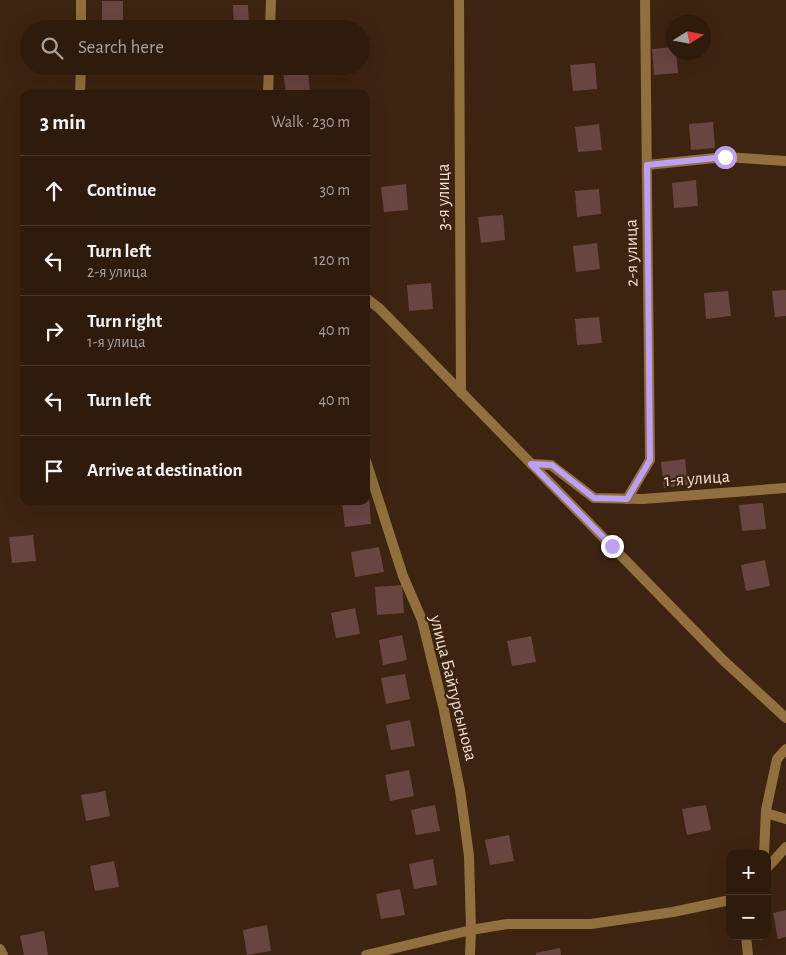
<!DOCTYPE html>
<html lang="en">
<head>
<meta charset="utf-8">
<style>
	:root { --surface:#2e1b0c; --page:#3a281a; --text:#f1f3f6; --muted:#a7a19d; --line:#49392d }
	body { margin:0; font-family:"Alegreya Sans",sans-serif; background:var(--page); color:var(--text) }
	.controls { position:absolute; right:15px; bottom:15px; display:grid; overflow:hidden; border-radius:10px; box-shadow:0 5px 20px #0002 }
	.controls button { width:45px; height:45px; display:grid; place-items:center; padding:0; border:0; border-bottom:1px solid var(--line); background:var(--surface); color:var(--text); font:25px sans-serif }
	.compass { position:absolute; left:666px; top:15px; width:45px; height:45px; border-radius:50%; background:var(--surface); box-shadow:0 5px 20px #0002; rotate:79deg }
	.stop { position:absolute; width:15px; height:15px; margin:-11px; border:4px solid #bca0f2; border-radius:50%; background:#fff }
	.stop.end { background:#bca0f2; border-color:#fff; box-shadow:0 1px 5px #0008 }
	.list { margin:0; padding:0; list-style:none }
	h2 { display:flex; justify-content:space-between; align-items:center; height:65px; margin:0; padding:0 20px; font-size:21px }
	h2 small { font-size:16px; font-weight:400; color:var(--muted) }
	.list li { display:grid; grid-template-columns:32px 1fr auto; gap:15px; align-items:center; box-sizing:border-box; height:70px; padding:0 20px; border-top:1px solid var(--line) }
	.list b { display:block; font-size:19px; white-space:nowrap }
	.list p { margin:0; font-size:16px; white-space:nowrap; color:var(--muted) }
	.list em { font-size:16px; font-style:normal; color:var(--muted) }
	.icon { flex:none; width:28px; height:28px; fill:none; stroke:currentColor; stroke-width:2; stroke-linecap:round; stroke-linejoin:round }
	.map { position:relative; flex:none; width:786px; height:955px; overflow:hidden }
	.search { position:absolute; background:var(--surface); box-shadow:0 5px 20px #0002; left:20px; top:20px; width:350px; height:55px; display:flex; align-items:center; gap:12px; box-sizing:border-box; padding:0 18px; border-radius:28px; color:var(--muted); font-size:19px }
	.panel { position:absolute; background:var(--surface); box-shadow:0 5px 20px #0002; left:20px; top:90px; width:350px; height:415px; border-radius:10px }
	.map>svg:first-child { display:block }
</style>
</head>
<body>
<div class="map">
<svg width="786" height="955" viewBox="0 0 786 955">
	<rect width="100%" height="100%" fill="#3d2410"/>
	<g fill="#694542">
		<polygon points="102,1 123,1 123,21 102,20"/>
		<polygon points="233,5 248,5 249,26 234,26"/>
		<polygon points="674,47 674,52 676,52 678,73 654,75 652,49"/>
		<polygon points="595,63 597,89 573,91 570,65"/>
		<polygon points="308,69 310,94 286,94 283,71"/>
		<polygon points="713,122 715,148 691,150 689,124"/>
		<polygon points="599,124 602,150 578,152 575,127"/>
		<polygon points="696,180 698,206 674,208 672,183"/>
		<polygon points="406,184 408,210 384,212 381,187"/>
		<polygon points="599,189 601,214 577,217 575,191"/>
		<polygon points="503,215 505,240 481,243 478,217"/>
		<polygon points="597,243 600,269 576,272 573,246"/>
		<polygon points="431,283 433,309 409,311 407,285"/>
		<polygon points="786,290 786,316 775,317 772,291"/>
		<polygon points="728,291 731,316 706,319 704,293"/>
		<polygon points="599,317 602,343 577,345 575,319"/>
		<polygon points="685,459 688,485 664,488 661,462"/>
		<polygon points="369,496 371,524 345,527 342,501 366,501 366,497"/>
		<polygon points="763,503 766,529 742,531 739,505"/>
		<polygon points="33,535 36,561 12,563 9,537"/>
		<polygon points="379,547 384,572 355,577 351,552"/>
		<polygon points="765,560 770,586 746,591 741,565"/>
		<polygon points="402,585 404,613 377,615 375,587"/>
		<polygon points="355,608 360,634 336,638 331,613"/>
		<polygon points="402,635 407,660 383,665 379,640"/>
		<polygon points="531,636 536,662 512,666 507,641"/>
		<polygon points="405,674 410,699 386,704 381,678"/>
		<polygon points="410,720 415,746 391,750 386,725"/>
		<polygon points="409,770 414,796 390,801 385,775"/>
		<polygon points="105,791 110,816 86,821 81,795"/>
		<polygon points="435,805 440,831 416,835 411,810"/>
		<polygon points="706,805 711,830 687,835 682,809"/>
		<polygon points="509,835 514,861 490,865 485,840"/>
		<polygon points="433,859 437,885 414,889 409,864"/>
		<polygon points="114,861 119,887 95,891 90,866"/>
		<polygon points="400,889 405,915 381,919 376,894"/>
		<polygon points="786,910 786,937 778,939 773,913"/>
		<polygon points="267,925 271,951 247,955 243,930"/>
		<polygon points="44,931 48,955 24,955 20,936"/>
		<polygon points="560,948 561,955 536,955 536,953"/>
	</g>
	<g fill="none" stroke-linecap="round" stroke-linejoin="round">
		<g stroke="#916f3e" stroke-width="10">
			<polyline points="81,0 81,29"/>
			<polyline points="459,0 461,393"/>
			<polyline points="270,29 271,0"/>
			<polyline points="80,94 81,66"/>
			<polyline points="268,94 269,66"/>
			<polyline points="647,165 725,157 786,161"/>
			<polyline points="366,298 380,309 723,660 786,718"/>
			<polyline points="531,464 551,465 594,498 643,499 786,488"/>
			<polyline points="627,499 650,460 645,0"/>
			<polyline points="766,813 786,819"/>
			<polyline points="764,854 766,810 777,759 786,749"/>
			<polyline points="767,868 786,847"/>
			<polyline points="746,936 748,955"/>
			<polyline points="0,949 3,955"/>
			<polyline points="366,955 471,930 469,856 460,790 443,706 422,620 403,576 366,461"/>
			<polyline points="470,955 471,930 507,924 591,924 673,912 730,900"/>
		</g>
	</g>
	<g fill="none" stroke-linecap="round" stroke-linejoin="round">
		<polyline stroke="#bca0f2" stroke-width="6" points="612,546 531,464 552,465 594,498 627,499 650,460 647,165 725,157"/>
	</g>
	<g text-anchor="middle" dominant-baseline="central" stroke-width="4.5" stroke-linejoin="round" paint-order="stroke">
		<g font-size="18" fill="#efded2" stroke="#3d2410">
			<text transform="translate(444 197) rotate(-90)">3-я улица</text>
			<text transform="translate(632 253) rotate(-91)">2-я улица</text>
			<text transform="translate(697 479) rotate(-4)">1-я улица</text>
			<text transform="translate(453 688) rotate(76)">улица Байтурсынова</text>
		</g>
	</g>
</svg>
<div class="controls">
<button>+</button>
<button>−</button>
</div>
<svg class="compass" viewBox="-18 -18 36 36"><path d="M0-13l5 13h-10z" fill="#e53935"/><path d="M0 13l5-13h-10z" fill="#a7a19d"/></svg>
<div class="stop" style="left:725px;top:157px"></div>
<div class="stop end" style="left:612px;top:546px"></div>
<div class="search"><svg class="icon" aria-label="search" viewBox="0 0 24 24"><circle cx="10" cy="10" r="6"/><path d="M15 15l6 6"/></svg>Search here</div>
<section class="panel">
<h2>3 min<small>Walk · 230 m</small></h2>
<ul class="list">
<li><svg class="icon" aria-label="ahead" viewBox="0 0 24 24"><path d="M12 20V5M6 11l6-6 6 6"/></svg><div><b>Continue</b></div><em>30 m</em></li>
<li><svg class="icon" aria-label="left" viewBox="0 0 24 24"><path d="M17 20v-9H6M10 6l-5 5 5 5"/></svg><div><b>Turn left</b><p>2-я улица</p></div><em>120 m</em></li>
<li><svg class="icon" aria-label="right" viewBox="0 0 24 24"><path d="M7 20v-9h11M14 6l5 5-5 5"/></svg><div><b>Turn right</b><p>1-я улица</p></div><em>40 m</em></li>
<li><svg class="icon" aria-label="left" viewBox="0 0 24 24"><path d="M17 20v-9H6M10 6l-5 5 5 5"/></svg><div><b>Turn left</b></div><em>40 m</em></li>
<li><svg class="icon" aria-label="arrive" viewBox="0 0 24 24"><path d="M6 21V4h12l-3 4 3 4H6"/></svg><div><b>Arrive at destination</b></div></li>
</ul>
</section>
</div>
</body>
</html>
